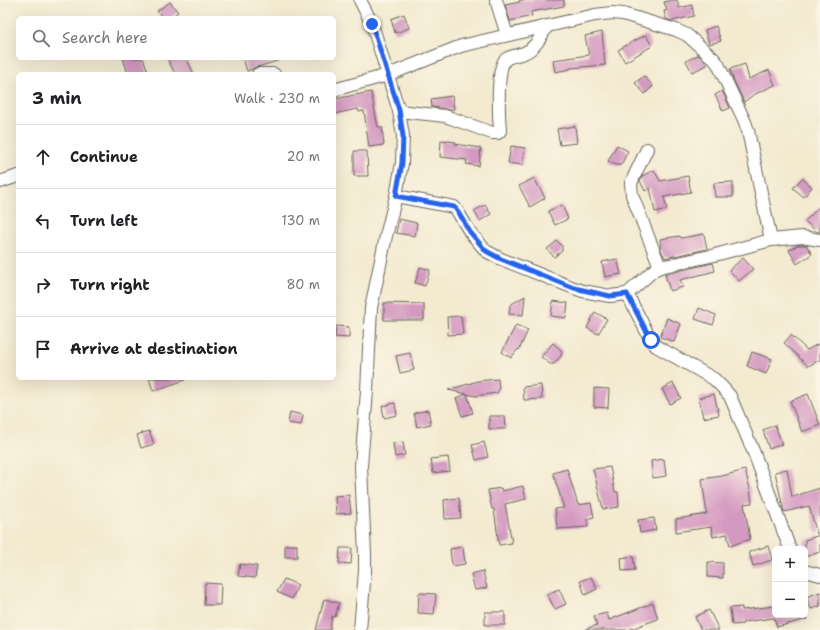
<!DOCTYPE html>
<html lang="en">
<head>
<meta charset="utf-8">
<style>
	:root { --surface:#fff; --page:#f2f2f2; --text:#202124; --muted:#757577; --line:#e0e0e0 }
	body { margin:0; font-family:"Shantell Sans",sans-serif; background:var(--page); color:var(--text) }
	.controls { position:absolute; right:12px; bottom:12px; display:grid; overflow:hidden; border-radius:6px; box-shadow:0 4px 16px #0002 }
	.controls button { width:36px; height:36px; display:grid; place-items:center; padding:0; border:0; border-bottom:1px solid var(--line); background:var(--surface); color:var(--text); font:20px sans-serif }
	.stop { position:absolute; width:12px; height:12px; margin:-9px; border:3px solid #2563eb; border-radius:50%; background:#fff }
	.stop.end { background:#2563eb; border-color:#fff; box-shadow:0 1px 4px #0008 }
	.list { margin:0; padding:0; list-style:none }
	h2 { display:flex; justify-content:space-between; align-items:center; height:52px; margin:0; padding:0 16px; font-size:17px }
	h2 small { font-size:13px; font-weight:400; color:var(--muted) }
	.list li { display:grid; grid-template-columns:26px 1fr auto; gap:12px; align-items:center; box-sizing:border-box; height:64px; padding:0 16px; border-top:1px solid var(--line) }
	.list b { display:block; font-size:15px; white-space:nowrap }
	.list em { font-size:13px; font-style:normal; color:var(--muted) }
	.icon { flex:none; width:22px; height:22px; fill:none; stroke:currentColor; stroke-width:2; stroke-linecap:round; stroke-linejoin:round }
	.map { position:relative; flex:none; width:820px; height:630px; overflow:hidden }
	.search { position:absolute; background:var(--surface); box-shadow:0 4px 16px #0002; left:16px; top:16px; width:320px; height:44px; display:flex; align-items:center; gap:10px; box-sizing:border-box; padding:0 14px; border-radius:6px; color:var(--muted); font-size:15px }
	.panel { position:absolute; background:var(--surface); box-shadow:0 4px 16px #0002; left:16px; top:72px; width:320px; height:308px; border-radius:6px }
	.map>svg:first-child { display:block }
</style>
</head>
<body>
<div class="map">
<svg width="820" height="630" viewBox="0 0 820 630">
	<rect width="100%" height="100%" fill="#fcf5e5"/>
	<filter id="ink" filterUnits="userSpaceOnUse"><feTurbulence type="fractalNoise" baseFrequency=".025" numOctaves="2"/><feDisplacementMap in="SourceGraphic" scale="8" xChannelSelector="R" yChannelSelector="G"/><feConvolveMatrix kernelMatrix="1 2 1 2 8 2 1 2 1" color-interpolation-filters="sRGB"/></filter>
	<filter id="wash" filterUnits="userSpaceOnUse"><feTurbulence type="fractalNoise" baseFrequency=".012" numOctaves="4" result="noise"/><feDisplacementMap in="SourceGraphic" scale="16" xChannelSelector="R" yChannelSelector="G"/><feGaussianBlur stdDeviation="0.9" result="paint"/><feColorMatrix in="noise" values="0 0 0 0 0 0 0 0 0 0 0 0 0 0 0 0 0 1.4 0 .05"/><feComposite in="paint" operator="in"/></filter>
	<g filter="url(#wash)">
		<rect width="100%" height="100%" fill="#f3ead0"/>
		<g id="blocks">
			<g fill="#d499c1">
				<polygon points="519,0 564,0 564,6 531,12 532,16 510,21 505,5 520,2"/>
				<polygon points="673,0 677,0 679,8 692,5 694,16 672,21 666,19 664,11 667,10 664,2"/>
				<polygon points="170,2 178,12 170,18 163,18 157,11"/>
				<polygon points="404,14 409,28 395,33 391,19"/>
				<polygon points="716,26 721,41 709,44 705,30"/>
				<polygon points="602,32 605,65 570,68 570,69 555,72 553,60 589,55 585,36"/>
				<polygon points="646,35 652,46 625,62 618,50 632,42"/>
				<polygon points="698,55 706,62 707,65 692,72 686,61"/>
				<polygon points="123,58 143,58 149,74 128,74"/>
				<polygon points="167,58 186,58 194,74 175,74"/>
				<polygon points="243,58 280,58 280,60 261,66 255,67 252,69 247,71"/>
				<polygon points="745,64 749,79 769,70 775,85 753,95 744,102 734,81 730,69"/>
				<polygon points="644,76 653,86 645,94 635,83"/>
				<polygon points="722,91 730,108 723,111 715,95"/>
				<polygon points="371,92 378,127 382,127 384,145 369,147 364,111 359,112 358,109 334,114 334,99"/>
				<polygon points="452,96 454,109 450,110 432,107 431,99"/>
				<polygon points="575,126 577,143 560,145 557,129"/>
				<polygon points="441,140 456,142 455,144 481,148 479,166 466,164 467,160 440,157"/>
				<polygon points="617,145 628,151 621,165 616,165 608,161"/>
				<polygon points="511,146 525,148 522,165 508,163"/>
				<polygon points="354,151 367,151 368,176 354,176"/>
				<polygon points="654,170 660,181 688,176 691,192 664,197 667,209 655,212 650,188 645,191 640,181 642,176"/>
				<polygon points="534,178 545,198 530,207 519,186"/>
				<polygon points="802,178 812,187 804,197 793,188"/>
				<polygon points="733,182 733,197 715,197 714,183"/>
				<polygon points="485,205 491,214 480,221 474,211"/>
				<polygon points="562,205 568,219 555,225 548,211"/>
				<polygon points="820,206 820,232 817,232 805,221"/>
				<polygon points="399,219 417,223 415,236 396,233"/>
				<polygon points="704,234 707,249 665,258 661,250 660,239 680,236 681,238"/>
				<polygon points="557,241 562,246 562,251 554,257 547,249"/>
				<polygon points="798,245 806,245 812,254 797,264 789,250"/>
				<polygon points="743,258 753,269 739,281 729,270"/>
				<polygon points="617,259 621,274 605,277 602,262"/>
				<polygon points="713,263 715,271 680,280 683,287 670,291 665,274"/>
				<polygon points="420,267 430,270 425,286 415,283"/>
				<polygon points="525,296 523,315 509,314 510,305"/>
				<polygon points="553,301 568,303 566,318 551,316"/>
				<polygon points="384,303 424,304 424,320 384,320"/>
				<polygon points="699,308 716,315 713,325 695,319"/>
				<polygon points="595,312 607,319 598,334 587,328"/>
				<polygon points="461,316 463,334 448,335 447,317"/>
				<polygon points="667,318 681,324 674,342 660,337"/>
				<polygon points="516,325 528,330 519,350 518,349 511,358 502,352"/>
				<polygon points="336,326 349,327 349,338 335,337"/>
				<polygon points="791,335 807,350 820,343 820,360 808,366 784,343"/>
				<polygon points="553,343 562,351 561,356 554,364 550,364 541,357"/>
				<polygon points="752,352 772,359 766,374 747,366"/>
				<polygon points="410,353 414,370 400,373 396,356"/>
				<polygon points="149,378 185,378 185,380 153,391"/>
				<polygon points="498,379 499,389 497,393 475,396 467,394 473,413 462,416 456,398 467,394 448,390 478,381"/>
				<polygon points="673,383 681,398 670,404 662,389"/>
				<polygon points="541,385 542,399 524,400 523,387"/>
				<polygon points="594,388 609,389 608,408 594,407"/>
				<polygon points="714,394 719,415 703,418 699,398"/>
				<polygon points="808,394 820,425 802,432 790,401"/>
				<polygon points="395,403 397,415 384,418 382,406"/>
				<polygon points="428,410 431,424 417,427 414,413"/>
				<polygon points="290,412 303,415 301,425 288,423"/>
				<polygon points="489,416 505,416 506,429 489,429"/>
				<polygon points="775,425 782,444 769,449 763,430"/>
				<polygon points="149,431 154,444 141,448 137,435"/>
				<polygon points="403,442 405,455 395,457 393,443"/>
				<polygon points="484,442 488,457 476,460 472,445"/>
				<polygon points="448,457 450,471 433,473 431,459"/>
				<polygon points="664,459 666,476 653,478 651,461"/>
				<polygon points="610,467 615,492 618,492 619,507 603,509 593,469"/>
				<polygon points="567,469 578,505 591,503 594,517 587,519 588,527 557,529 555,509 564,508 553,473"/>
				<polygon points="787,469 792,497 820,488 820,533 817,534 809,506 784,512 775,472"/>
				<polygon points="745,470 750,489 752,503 744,504 750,539 730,546 727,534 713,537 711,527 676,532 676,519 707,514 702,479 722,476"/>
				<polygon points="523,486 526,499 505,504 512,543 499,545 494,509 492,509 488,490 501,488 502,491"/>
				<polygon points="349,495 351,513 336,514 335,496"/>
				<polygon points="459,498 461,518 445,519 444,500"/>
				<polygon points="654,518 656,530 640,533 638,520"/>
				<polygon points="820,535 820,552 805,557 805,540"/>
				<rect x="285" y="545" width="12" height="12"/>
				<polygon points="768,546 772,560 753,566 749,552"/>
				<polygon points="463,547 465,564 452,566 450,549"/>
				<polygon points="340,548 352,548 351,564 339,563"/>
				<polygon points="633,556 635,570 622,571 621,558"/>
				<polygon points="708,562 723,563 723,578 708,577"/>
				<polygon points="240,564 257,566 255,578 238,576"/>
				<polygon points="483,571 487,588 475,590 471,574"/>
				<polygon points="591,577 597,589 585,595 580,581"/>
				<polygon points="284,579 298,585 292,599 277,592"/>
				<polygon points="205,583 221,584 220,605 204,605"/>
				<polygon points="559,589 566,604 555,609 547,594"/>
				<polygon points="820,592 820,606 811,609 806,597"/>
				<polygon points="419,593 436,594 434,614 418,613"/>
				<polygon points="324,599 339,603 335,617 332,616 330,630 316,630"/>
				<polygon points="653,603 658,619 628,630 586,630 586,629 597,625 594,616 607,613 609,620"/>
				<polygon points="775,606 775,615 806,615 807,619 777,627 774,618 743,622 743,624 732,625 730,608 742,607 742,610"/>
				<polygon points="709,610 719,630 701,630 695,617"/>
				<rect x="485" y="612" width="20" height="13"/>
			</g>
		</g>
	</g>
	<g filter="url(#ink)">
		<use href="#blocks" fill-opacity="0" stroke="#67645b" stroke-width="1"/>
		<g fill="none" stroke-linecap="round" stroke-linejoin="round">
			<defs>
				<g id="street">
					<polyline points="496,0 507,35"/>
					<polyline points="258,74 274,74"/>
					<polyline points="334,89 337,89 388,75 461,46 595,15 612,13 623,14 676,30 687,35 714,59 718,64 745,122 748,131 771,240"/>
					<path d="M399,111L445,116L451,118L492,133H498L500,131C499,119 496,65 506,59C511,56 518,55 524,53C536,48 541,36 547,26"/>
					<polyline points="647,149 631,183 632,195 660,267"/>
					<polyline points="0,182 18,176"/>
					<polyline points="396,196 454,207 456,209 470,232 486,251 501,259 574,288 583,291 610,296 627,294 654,270 660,267 715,255 771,240 802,237 820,240"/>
					<polyline points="627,294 651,340 656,346 714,379 722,387 730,396 754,453 790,549"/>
					<polyline points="805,571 820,575"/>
					<polyline points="360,630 365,571 365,554 361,466 367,391 371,308 386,236 396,196 402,163 403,136 399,111 372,24 360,0"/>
				</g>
			</defs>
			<use href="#street" stroke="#67645b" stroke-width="14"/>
			<use href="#street" stroke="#fff" stroke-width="12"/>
		</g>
	</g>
	<g fill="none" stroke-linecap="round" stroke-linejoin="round" filter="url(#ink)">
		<polyline stroke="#2563eb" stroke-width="5" points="372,24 399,110 403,136 402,163 396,196 454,207 456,209 470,232 486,251 501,259 574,288 610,296 627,294 651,340"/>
	</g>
</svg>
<div class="controls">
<button>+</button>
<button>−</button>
</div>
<div class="stop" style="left:651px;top:340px"></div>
<div class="stop end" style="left:372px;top:24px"></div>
<div class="search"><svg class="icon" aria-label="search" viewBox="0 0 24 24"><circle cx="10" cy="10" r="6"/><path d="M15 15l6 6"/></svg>Search here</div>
<section class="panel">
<h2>3 min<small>Walk · 230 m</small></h2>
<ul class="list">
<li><svg class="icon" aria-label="ahead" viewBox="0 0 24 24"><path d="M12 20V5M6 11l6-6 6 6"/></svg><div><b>Continue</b></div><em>20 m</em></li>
<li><svg class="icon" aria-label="left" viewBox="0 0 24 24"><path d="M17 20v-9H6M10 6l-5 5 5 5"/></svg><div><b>Turn left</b></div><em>130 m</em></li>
<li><svg class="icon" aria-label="right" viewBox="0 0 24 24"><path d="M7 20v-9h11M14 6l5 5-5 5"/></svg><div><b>Turn right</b></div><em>80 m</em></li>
<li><svg class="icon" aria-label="arrive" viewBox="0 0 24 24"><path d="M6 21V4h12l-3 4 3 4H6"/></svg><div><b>Arrive at destination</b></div></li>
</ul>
</section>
</div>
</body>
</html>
